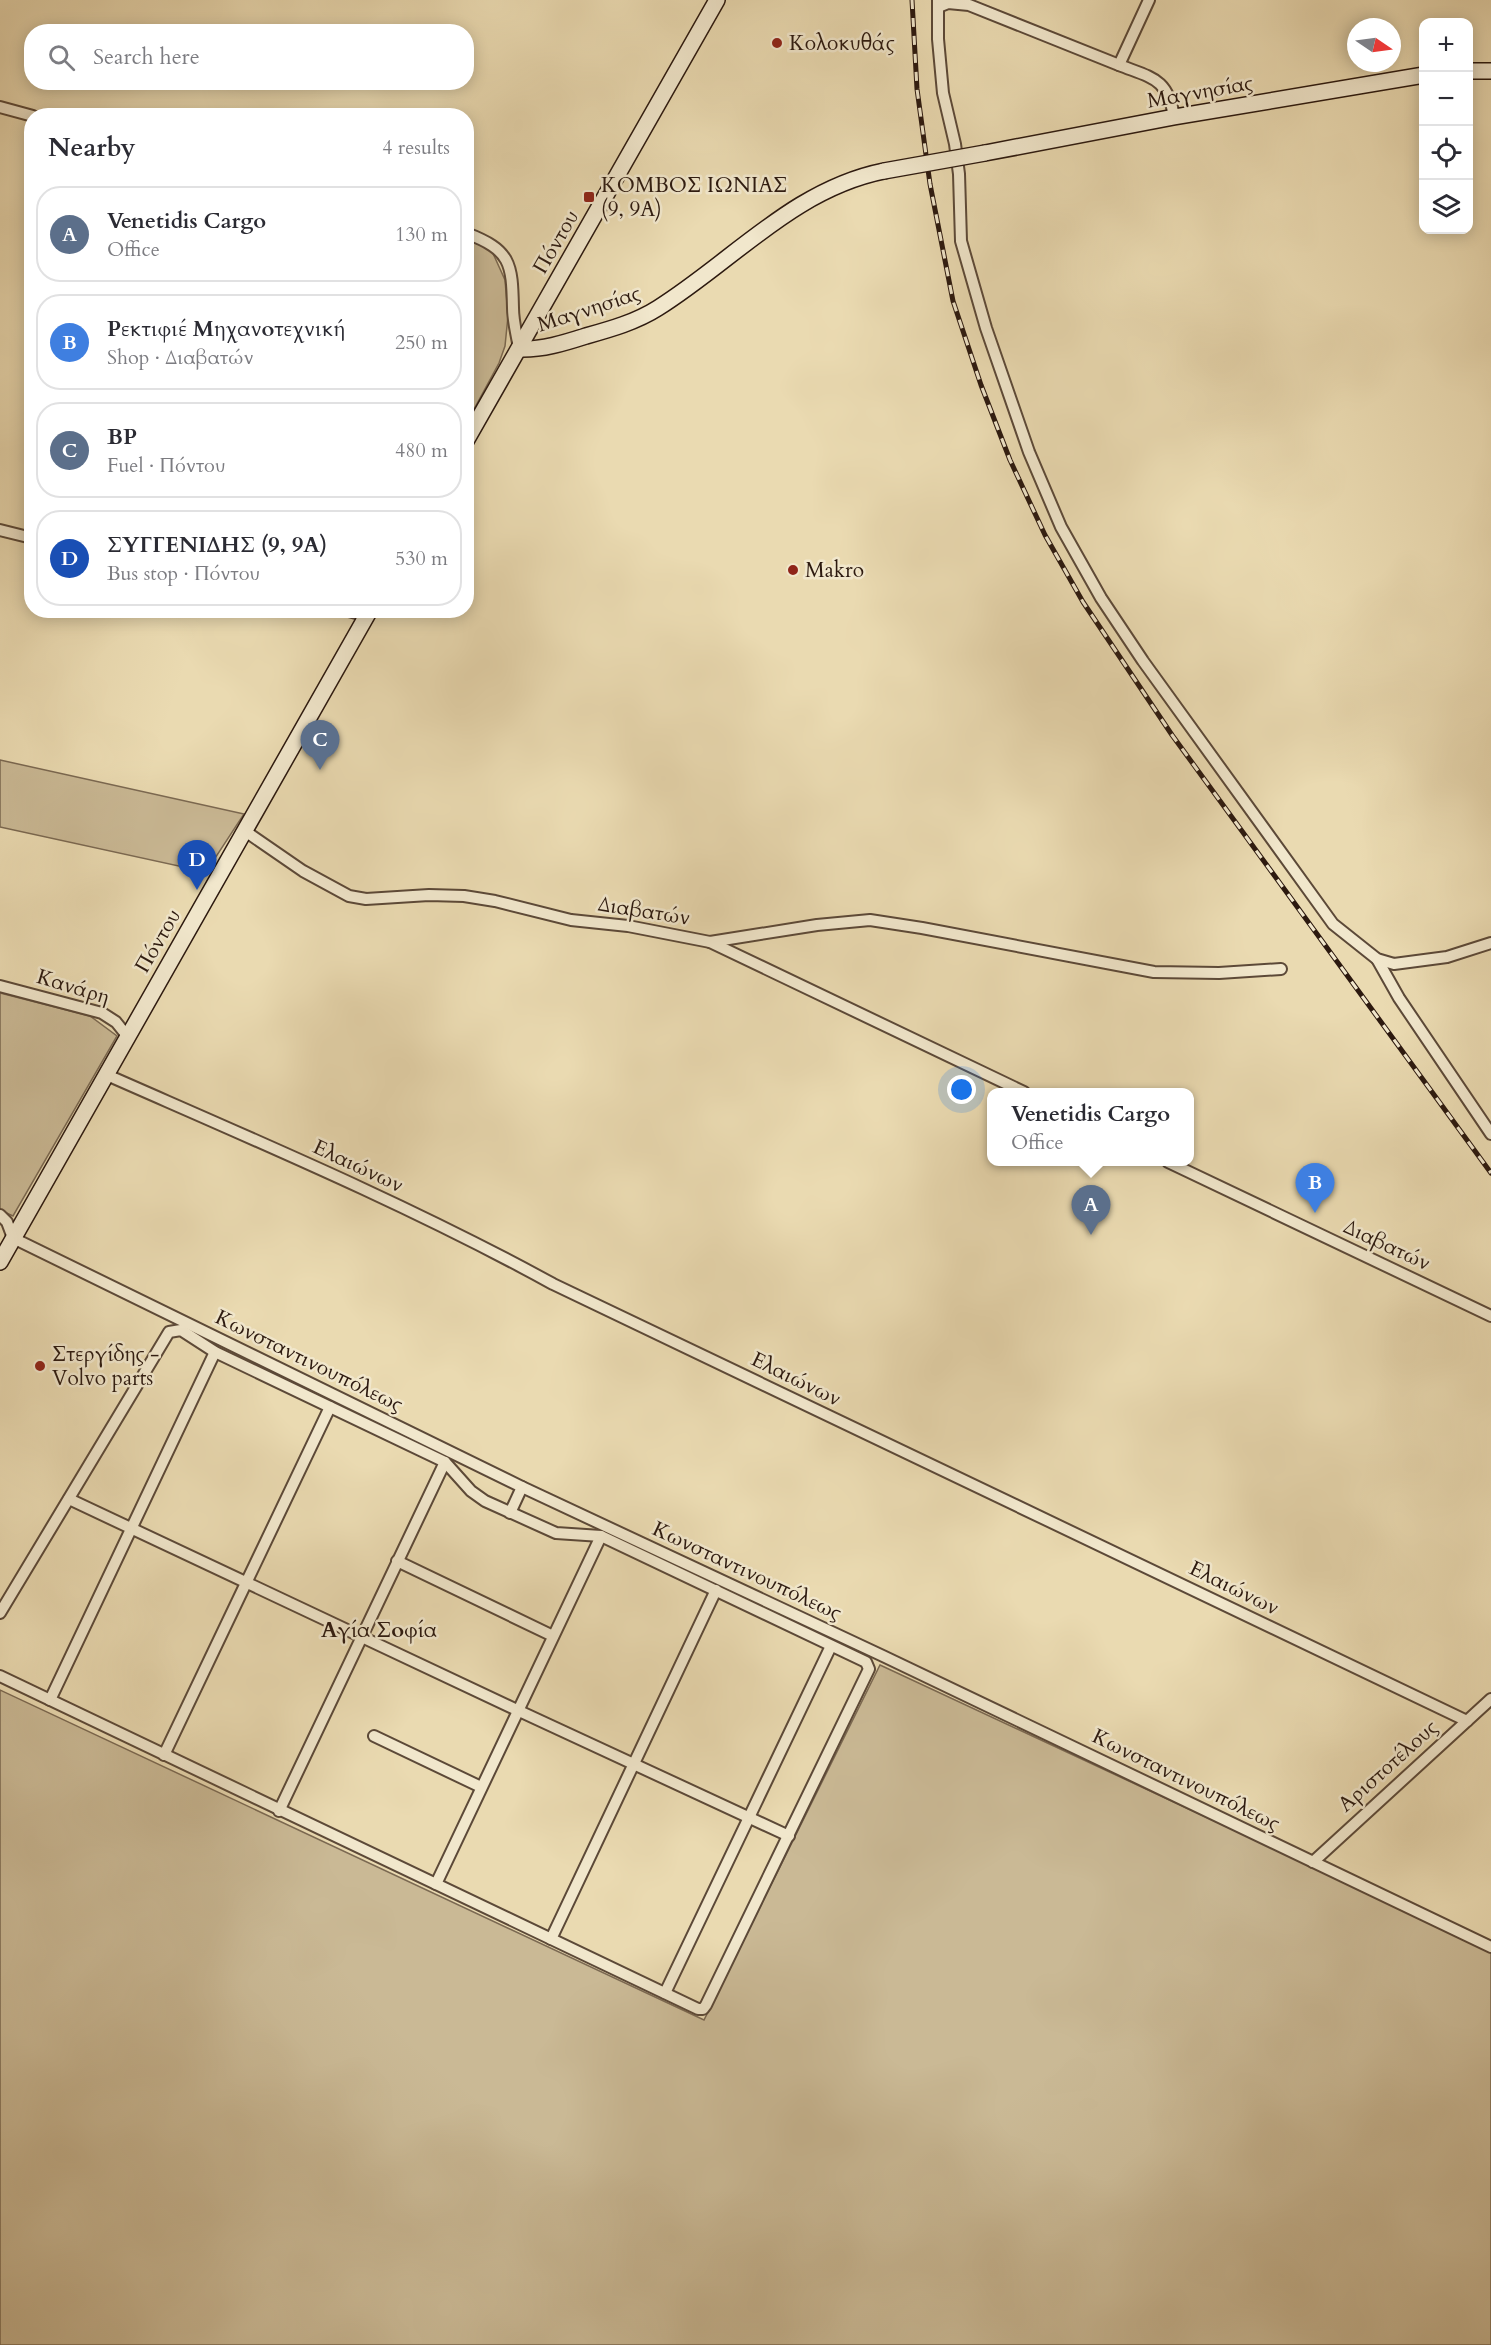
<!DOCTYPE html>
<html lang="en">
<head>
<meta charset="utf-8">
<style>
	:root { --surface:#fff; --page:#f2f2f3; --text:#2b2b33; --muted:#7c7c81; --line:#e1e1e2; --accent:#db2777 }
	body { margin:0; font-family:Cardo,serif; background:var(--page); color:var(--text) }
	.controls { position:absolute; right:18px; top:18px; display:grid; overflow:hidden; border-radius:12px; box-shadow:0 3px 15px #0003 }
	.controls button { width:54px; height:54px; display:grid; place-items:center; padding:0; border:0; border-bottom:2px solid var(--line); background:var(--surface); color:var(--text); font:30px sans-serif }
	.compass { position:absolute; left:1347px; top:18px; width:54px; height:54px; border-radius:50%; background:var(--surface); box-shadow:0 3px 15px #0003; rotate:103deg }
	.you { position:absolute; left:962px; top:1090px; width:21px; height:21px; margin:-15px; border:4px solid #fff; border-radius:50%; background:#1a73e8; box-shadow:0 0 0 9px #1a73e833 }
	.badge { display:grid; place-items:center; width:39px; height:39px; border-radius:50%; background:var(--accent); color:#fff; font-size:20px; font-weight:700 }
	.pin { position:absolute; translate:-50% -50px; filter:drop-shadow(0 2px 3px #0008) }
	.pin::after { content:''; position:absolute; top:32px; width:21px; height:18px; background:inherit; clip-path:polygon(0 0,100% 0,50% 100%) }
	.popup { position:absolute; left:987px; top:1088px; width:207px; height:78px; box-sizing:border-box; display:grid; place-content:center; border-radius:12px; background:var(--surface); filter:drop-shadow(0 2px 4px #0005); font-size:20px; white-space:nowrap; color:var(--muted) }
	.popup b { font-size:22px; color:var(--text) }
	.popup::after { content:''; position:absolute; left:50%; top:100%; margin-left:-12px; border:12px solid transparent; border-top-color:var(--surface) }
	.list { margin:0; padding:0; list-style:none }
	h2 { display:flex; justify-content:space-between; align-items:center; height:78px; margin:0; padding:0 24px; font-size:26px }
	h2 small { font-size:20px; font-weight:400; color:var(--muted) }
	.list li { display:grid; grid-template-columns:39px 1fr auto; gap:18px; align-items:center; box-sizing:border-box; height:96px; margin:0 12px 12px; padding:0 12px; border:2px solid var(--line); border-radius:24px }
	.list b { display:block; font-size:22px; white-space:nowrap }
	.list p { margin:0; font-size:20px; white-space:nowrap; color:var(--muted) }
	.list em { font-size:20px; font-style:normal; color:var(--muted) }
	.icon { flex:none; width:33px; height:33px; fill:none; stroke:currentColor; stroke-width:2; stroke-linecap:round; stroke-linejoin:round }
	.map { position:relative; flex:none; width:1491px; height:2345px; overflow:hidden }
	.search { position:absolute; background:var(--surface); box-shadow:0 3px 15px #0003; left:24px; top:24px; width:450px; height:66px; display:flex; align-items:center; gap:15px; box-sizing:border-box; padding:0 21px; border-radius:24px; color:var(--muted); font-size:22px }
	.panel { position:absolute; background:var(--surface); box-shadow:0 3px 15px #0003; left:24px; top:108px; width:450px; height:510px; border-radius:24px }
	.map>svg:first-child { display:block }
</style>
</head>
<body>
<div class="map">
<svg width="1491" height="2345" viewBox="0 0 1491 2345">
	<rect width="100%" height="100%" fill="#eadab1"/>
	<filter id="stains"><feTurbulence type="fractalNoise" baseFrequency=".00333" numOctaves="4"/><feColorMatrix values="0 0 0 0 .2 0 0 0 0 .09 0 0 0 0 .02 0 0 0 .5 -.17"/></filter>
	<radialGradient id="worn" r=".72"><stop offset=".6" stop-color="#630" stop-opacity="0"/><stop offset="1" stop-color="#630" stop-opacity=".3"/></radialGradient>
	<g fill="#cab995" stroke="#7b6952" stroke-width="1.5">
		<polygon points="467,240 491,249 505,280 508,316 505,346 499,363 467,422"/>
		<polygon points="0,760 244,814 206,872 0,827"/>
		<polygon points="0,993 90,1016 117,1036 13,1216 0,1210"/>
		<polygon points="880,1665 1491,1950 1491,2345 0,2345 0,1690 704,2020"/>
	</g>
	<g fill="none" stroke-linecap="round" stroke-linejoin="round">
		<defs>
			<g id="street">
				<polyline points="938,0 938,39 943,93 955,144 959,174 961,241 986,328 1029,452 1061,527 1101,598 1143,661 1333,924 1377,959 1394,964 1447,957 1491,943"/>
				<path d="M1149,0L1119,65C1152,78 1168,78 1174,117"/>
				<polyline points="938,7 948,3 969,5 1119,65"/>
				<polyline points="0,107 33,116"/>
				<path d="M466,233C511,250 512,263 513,308C513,322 517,335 519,349"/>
				<polyline points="0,530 32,538"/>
				<polyline points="345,610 367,616"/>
				<polyline points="245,831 303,871 349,896 366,899 429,895 464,896 495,901 571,920 628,926 710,942 1024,1092"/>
				<polyline points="710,942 817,925 870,920 922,928 1154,972 1219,973 1281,969"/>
				<polyline points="1377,959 1399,998 1491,1134"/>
				<polyline points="0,986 102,1013 116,1022 128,1037"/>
				<path d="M107,1075C257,1141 409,1205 553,1284L1467,1721"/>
				<polyline points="1168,1162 1491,1316"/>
				<polyline points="0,1215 7,1222 13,1238 522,1487 883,1656 1491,1947"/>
				<polyline points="69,1499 517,1710 789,1836"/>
				<polyline points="510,1513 522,1487"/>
				<polyline points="397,1561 553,1636"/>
				<polyline points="0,1613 169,1332 181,1330 215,1352 445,1462 471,1491 485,1501 556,1533 601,1536 866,1662 869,1669 706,2005 703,2009 698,2009 0,1676"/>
				<polyline points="50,1700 215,1352"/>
				<polyline points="374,1736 481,1787"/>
				<polyline points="164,1755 330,1407"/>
				<polyline points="279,1811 445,1462"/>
				<polyline points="1313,1862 1491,1699"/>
				<polyline points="436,1884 601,1536"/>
				<polyline points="551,1939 716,1590"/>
				<polyline points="665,1993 831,1646"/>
			</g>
			<g id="secondary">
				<polyline points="1468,71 1491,71"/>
				<polyline points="985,153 1174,117 1424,75"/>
				<path d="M519,349C542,350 564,343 586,336C611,329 636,322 658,308C733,261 794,189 884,171"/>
				<polyline points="466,441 717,0"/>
				<polyline points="0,1262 370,610"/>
			</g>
		</defs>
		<use href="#street" stroke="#5c4938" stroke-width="14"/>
		<use href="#secondary" stroke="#2c190f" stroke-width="18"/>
		<use href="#street" stroke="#f1e7cc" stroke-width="10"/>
		<use href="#secondary" stroke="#f1e7cc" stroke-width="15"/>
		<defs>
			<polyline id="rail" points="912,0 917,89 930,184 953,301 981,385 1010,460 1045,535 1083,602 1172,735 1491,1173"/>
		</defs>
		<use href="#rail" stroke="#2c190f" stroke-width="5"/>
		<use href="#rail" stroke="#f1e7cc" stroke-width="3" stroke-dasharray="9" stroke-linecap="butt"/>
		<defs>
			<polyline id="secondary-bridge" points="884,171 985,153"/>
		</defs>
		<use href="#secondary-bridge" stroke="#2c190f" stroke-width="18" stroke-linecap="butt"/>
		<use href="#secondary-bridge" stroke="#f1e7cc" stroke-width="15"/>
	</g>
	<g fill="#8f2418" stroke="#f1e7cc" stroke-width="2">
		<circle cx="777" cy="43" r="6"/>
		<rect x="583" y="191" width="12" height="12" rx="3"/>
		<circle cx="793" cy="570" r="6"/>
		<circle cx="40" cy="1366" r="6"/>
	</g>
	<g text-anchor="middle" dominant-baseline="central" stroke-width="5" stroke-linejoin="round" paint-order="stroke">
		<g font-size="21" fill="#2c190f" stroke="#f1e7cc" text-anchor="start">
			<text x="789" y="43">Κολοκυθάς</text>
			<text x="601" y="185">ΚΟΜΒΟΣ ΙΩΝΙΑΣ<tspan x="601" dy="24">(9, 9Α)</tspan></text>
			<text x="805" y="570">Makro</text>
			<text x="52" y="1354">Στεργίδης -<tspan x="52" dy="24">Volvo parts</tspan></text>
		</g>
		<g font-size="21" fill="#2c190f" stroke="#f1e7cc">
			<text transform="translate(1200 92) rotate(-10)">Μαγνησίας</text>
			<text transform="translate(556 242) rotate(-60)">Πόντου</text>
			<text transform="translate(589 309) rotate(-18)">Μαγνησίας</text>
			<text transform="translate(644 911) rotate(9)">Διαβατών</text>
			<text transform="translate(158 941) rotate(-60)">Πόντου</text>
			<text transform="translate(73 987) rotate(17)">Κανάρη</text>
			<text transform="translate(358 1166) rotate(25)">Ελαιώνων</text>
			<text transform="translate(1387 1245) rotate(25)">Διαβατών</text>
			<text transform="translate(309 1361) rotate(26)">Κωνσταντινουπόλεως</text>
			<text transform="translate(796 1379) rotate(26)">Ελαιώνων</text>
			<text transform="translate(747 1571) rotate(25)">Κωνσταντινουπόλεως</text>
			<text transform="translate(1234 1588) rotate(26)">Ελαιώνων</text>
			<text transform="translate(1388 1766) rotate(-42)">Αριστοτέλους</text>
			<text transform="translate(1186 1780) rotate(26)">Κωνσταντινουπόλεως</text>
		</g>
		<g font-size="22" font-weight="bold" fill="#2c190f" stroke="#f1e7cc">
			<text x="379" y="1630">Αγία Σοφία</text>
		</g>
	</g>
	<rect width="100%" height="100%" filter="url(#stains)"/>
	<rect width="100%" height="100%" fill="url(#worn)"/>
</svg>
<div class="controls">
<button>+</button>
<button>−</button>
<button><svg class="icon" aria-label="locate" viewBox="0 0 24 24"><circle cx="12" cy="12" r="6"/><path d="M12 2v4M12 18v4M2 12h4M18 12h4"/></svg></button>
<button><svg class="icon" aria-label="layers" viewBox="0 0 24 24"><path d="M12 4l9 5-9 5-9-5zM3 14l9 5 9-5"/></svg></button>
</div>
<svg class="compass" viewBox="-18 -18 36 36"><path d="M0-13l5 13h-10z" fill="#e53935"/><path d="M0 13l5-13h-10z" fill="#7c7c81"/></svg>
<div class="you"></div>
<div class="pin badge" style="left:1091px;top:1235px;background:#5c6f8a">A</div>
<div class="popup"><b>Venetidis Cargo</b>Office</div>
<div class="pin badge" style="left:1315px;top:1213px;background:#3f7fe0">B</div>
<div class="pin badge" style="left:320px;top:770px;background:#5c6f8a">C</div>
<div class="pin badge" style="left:197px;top:890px;background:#1a4fb4">D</div>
<div class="search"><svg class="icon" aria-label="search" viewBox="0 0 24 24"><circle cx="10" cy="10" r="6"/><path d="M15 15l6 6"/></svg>Search here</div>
<section class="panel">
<h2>Nearby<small>4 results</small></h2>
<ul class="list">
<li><span class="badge" style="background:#5c6f8a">A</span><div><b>Venetidis Cargo</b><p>Office</p></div><em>130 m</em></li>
<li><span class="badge" style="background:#3f7fe0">B</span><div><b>Ρεκτιφιέ Μηχανοτεχνική</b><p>Shop · Διαβατών</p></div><em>250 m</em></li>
<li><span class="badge" style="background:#5c6f8a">C</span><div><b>BP</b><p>Fuel · Πόντου</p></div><em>480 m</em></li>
<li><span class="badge" style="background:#1a4fb4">D</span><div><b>ΣΥΓΓΕΝΙΔΗΣ (9, 9Α)</b><p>Bus stop · Πόντου</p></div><em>530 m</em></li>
</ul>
</section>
</div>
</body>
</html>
